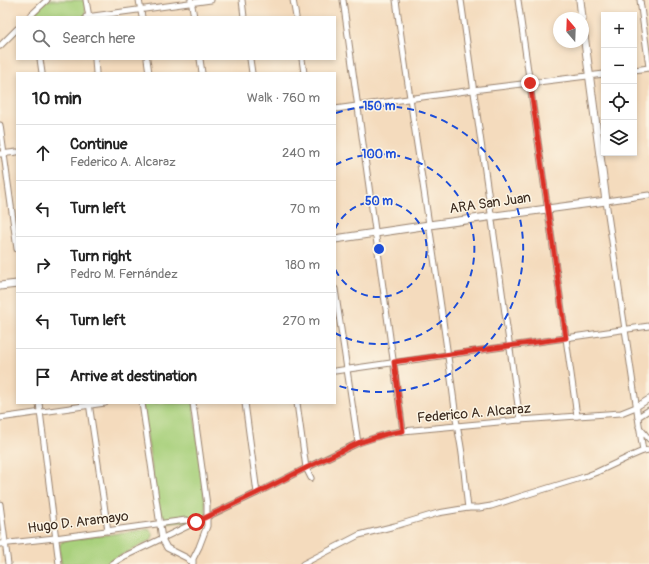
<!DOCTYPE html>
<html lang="en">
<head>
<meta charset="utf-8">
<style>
	:root { --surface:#fff; --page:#f6f6f6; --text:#222; --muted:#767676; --line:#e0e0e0 }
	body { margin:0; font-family:Pangolin,sans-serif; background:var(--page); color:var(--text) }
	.controls { position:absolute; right:12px; top:12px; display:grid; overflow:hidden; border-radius:0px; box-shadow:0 2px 6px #0003 }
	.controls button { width:36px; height:36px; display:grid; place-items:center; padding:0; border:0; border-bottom:1px solid var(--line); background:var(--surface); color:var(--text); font:20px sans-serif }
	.compass { position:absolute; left:553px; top:12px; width:36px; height:36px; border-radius:50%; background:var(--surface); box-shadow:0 2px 6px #0003; rotate:341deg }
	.stop { position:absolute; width:12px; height:12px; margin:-9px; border:3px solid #d93025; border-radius:50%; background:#fff }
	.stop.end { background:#d93025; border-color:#fff; box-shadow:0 1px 4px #0008 }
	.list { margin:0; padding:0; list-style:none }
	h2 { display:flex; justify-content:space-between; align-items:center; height:52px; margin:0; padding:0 16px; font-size:17px }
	h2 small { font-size:13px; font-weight:400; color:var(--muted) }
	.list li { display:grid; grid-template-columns:26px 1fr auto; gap:12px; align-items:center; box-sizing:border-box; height:56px; padding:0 16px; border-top:1px solid var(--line) }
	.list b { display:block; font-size:15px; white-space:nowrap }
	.list p { margin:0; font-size:13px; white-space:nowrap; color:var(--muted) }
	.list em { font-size:13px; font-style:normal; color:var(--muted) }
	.icon { flex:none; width:22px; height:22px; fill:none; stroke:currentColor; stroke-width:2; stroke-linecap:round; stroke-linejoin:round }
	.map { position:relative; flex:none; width:649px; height:564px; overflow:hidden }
	.search { position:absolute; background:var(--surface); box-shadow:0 2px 6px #0003; left:16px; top:16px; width:320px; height:44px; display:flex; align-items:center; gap:10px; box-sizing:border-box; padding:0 14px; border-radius:0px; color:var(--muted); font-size:15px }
	.panel { position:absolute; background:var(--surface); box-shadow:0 2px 6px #0003; left:16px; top:72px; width:320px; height:332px; border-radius:0px }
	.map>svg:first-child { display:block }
</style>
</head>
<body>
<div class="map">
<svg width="649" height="564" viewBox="0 0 649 564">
	<rect width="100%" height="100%" fill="#fcf5e5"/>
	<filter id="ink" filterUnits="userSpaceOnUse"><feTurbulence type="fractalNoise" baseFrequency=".025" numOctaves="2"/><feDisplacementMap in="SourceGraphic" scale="8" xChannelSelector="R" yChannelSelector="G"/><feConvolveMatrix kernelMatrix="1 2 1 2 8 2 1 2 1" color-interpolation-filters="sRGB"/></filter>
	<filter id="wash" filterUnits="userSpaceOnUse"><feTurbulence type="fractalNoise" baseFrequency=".012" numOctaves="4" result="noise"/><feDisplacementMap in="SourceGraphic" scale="16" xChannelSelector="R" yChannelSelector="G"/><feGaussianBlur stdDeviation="0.9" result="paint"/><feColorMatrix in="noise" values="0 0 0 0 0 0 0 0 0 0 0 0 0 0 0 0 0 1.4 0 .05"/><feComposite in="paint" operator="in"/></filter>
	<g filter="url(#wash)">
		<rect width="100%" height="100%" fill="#f4dbbd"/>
		<g fill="#a8d07c" stroke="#727d4d">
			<polygon points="47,0 85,0 86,17 29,17"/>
			<polygon points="142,403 193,403 207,517 196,522 160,523"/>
			<polygon points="149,529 152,533 153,536 151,540 110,561 105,564 61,564 59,547 62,541"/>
		</g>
	</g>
	<g filter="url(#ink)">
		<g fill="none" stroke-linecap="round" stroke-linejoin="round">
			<defs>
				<g id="street">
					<polyline points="86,0 89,17"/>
					<polyline points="139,0 142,17"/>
					<polyline points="191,0 194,17"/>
					<polyline points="242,0 244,17"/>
					<polyline points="293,0 296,17"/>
					<polyline points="343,0 403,431"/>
					<path d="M396,0C415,140 439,279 456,418C458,433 462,448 463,463C465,478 466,493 468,508"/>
					<polyline points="461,0 520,420"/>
					<polyline points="518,0 577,416"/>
					<polyline points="640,0 649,67"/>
					<polyline points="29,17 47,0"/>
					<polyline points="86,17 211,0"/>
					<polyline points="0,46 17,29"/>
					<polyline points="40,59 42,73"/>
					<polyline points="95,59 96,73"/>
					<polyline points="147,59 149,73"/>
					<polyline points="200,59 202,73"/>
					<polyline points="250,59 252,73"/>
					<polyline points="302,59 304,73"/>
					<polyline points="634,70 649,68"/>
					<polyline points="335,109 473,90 604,74"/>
					<polyline points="0,125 17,249"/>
					<polyline points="0,154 17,152"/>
					<polyline points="335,289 358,443"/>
					<polyline points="335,371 649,326"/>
					<polyline points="39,403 59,564"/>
					<polyline points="89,403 108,531"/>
					<polyline points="142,403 162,539 167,548 187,558 192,563"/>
					<polyline points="245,403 257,493"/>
					<polyline points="297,403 306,468 311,478"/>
					<polyline points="638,417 649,410"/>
					<polyline points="0,418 105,403"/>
					<polyline points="639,427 649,439"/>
					<polyline points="643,451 606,201 649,195"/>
					<polyline points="0,504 8,564"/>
					<polyline points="0,544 55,538 186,520 196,522"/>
					<polyline points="112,564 123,557 257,493 306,468 358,443 386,434 403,431 520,420 621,413 636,407 649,399"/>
					<polyline points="193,564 193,559 199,547 207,526 207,505 193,403"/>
					<polyline points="303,564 359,535 395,526 438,513 468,508 479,508 491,506 519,497 584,477 597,472 629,457 643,451 649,450"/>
				</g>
				<g id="secondary">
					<polyline points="580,0 582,18"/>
					<polyline points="335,239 429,225 606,201 583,27"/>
					<polyline points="0,286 17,284"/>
				</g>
			</defs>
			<use href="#street" stroke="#98826e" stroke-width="7"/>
			<use href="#secondary" stroke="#98826e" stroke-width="9"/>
			<use href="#street" stroke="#fff" stroke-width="5"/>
			<use href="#secondary" stroke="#fff" stroke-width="7"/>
		</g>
	</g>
	<g fill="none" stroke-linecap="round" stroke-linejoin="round" filter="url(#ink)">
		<polyline stroke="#d93025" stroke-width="5" points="196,522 257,493 306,468 358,443 386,434 403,431 394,362 566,338 530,83"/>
	</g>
	<g fill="none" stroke="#1d4ed8" stroke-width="2" stroke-dasharray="7 5">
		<path d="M335 229A48 48 0 1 1 335 269"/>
		<path d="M335 165A95 95 0 1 1 335 333"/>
		<path d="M336 113A143 143 0 1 1 336 385"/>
	</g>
	<g text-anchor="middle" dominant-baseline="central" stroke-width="3" stroke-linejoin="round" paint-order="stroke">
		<g font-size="14" fill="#3b2a1e" stroke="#fcf5e5">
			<text transform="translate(490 203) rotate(-8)">ARA San Juan</text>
			<text transform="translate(474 413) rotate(-5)">Federico A. Alcaraz</text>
			<text transform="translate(78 522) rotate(-7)">Hugo D. Aramayo</text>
		</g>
	</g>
	<circle cx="379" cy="249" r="6" fill="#1d4ed8" stroke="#fcf5e5" stroke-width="2"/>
	<g font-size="12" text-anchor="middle" font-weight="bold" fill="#1d4ed8" stroke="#fcf5e5" stroke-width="3" stroke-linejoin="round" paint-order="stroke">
		<text x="379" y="110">150 m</text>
		<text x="379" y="158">100 m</text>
		<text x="379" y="205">50 m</text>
	</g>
</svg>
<div class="controls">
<button>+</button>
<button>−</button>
<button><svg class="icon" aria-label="locate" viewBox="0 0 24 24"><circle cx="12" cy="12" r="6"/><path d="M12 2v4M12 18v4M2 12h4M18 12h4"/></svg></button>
<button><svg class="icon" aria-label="layers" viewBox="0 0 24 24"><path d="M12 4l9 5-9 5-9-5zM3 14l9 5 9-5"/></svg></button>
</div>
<svg class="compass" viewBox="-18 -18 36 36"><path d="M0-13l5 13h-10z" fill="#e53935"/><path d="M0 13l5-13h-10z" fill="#767676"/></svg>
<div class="stop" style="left:196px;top:522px"></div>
<div class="stop end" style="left:530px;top:83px"></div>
<div class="search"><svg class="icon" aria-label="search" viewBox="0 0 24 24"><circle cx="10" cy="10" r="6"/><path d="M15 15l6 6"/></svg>Search here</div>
<section class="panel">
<h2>10 min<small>Walk · 760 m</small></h2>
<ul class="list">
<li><svg class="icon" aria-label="ahead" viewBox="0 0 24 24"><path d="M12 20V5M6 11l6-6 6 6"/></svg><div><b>Continue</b><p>Federico A. Alcaraz</p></div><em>240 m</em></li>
<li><svg class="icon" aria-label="left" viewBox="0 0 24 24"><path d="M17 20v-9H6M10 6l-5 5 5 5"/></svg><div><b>Turn left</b></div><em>70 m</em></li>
<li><svg class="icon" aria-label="right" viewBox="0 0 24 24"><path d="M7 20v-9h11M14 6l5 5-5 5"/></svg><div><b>Turn right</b><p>Pedro M. Fernández</p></div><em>180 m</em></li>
<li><svg class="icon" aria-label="left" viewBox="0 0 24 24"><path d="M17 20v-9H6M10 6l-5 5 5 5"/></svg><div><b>Turn left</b></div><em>270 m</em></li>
<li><svg class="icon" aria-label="arrive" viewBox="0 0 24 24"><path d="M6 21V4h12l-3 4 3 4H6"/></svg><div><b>Arrive at destination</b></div></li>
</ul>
</section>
</div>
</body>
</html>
